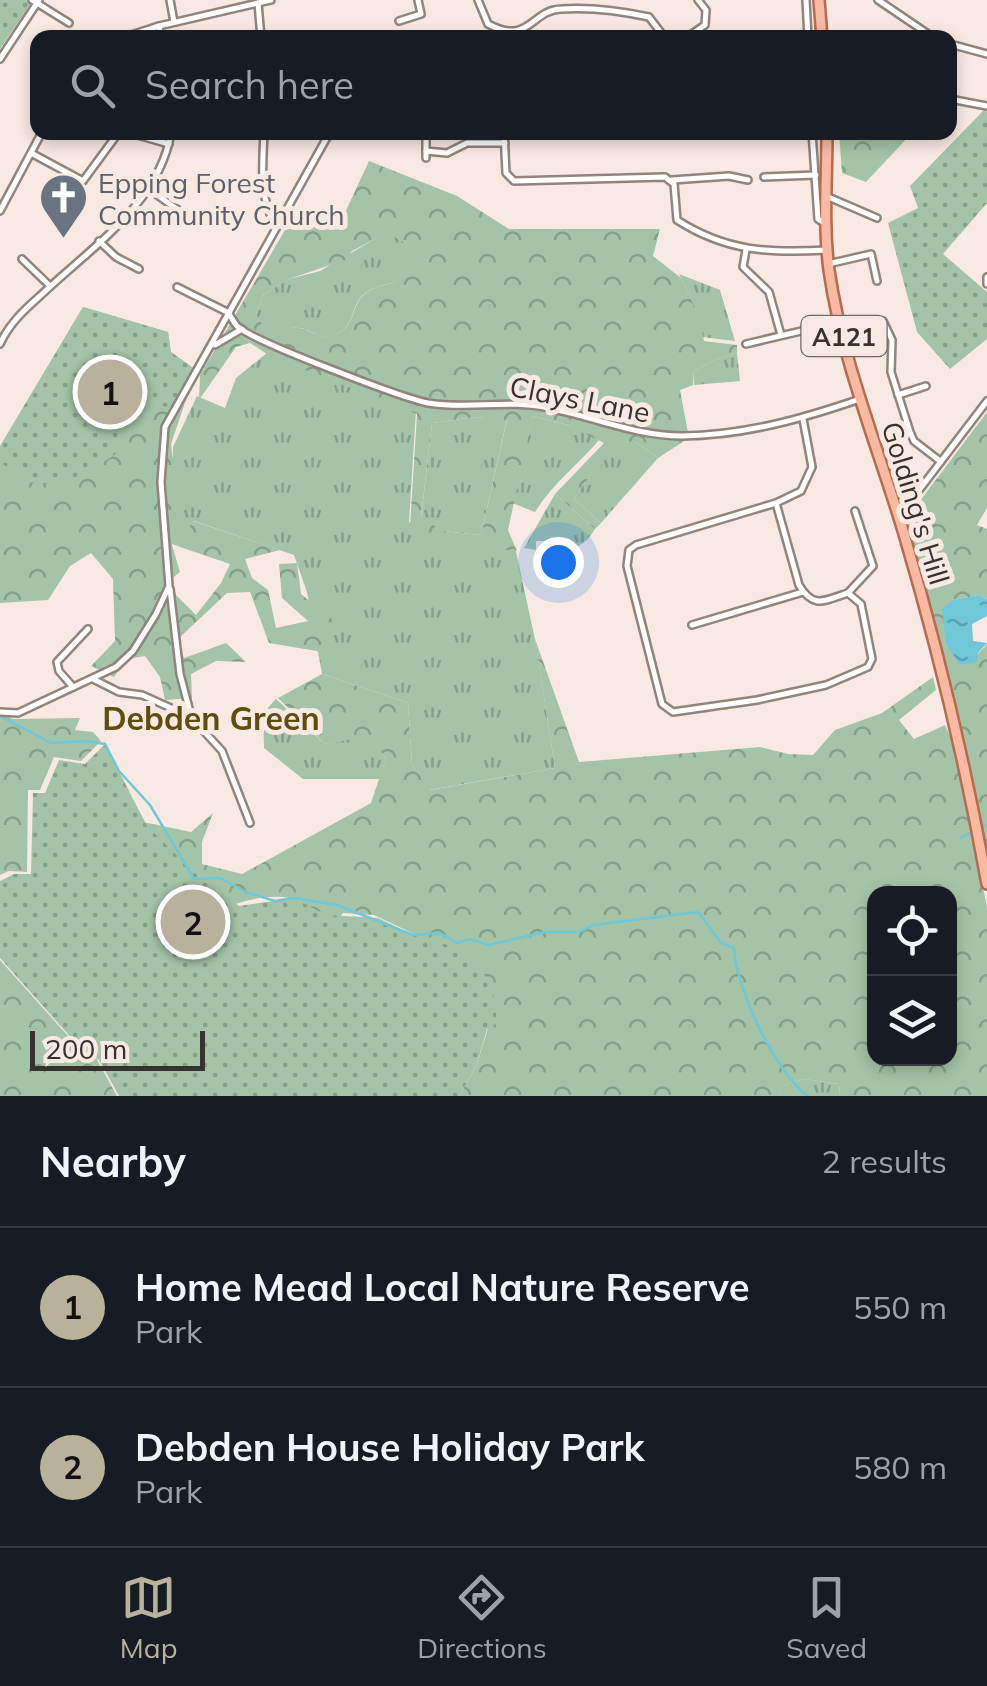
<!DOCTYPE html>
<html lang="en">
<head>
<meta charset="utf-8">
<style>
	:root { --surface:#171b24; --page:#242831; --text:#f1f3f6; --muted:#9ea1a6; --line:#363941; --accent:#b8b19c }
	body { margin:0; font-family:Mulish,sans-serif; background:var(--page); color:var(--text) }
	.controls { position:absolute; right:30px; bottom:30px; display:grid; overflow:hidden; border-radius:20px; box-shadow:0 5px 15px #0003 }
	.controls button { width:90px; height:90px; display:grid; place-items:center; padding:0; border:0; border-bottom:2px solid var(--line); background:var(--surface); color:var(--text); font:50px sans-serif }
	.scale { position:absolute; left:30px; bottom:25px; width:175px; box-sizing:border-box; padding-left:10px; border:5px solid #37322f; border-top:0; font-size:28px; line-height:35px; white-space:nowrap; color:#37322f; -webkit-text-stroke:8px #f8eae2; paint-order:stroke }
	.you { position:absolute; left:558px; top:562px; width:35px; height:35px; margin:-25px; border:8px solid #fff; border-radius:50%; background:#1a73e8; box-shadow:0 0 0 15px #1a73e833 }
	.badge { display:grid; place-items:center; width:65px; height:65px; border-radius:50%; background:var(--accent); color:#111; font-size:32px; font-weight:700 }
	.pin { position:absolute; translate:-50% -50%; border:5px solid #fff; box-shadow:0 2px 10px #0006 }
	.list { margin:0; padding:0; list-style:none }
	h2 { display:flex; justify-content:space-between; align-items:center; height:130px; margin:0; padding:0 40px; font-size:42px }
	h2 small { font-size:32px; font-weight:400; color:var(--muted) }
	.list li { display:grid; grid-template-columns:65px 1fr auto; gap:30px; align-items:center; box-sizing:border-box; height:160px; padding:0 40px; border-top:2px solid var(--line) }
	.list b { display:block; font-size:38px; white-space:nowrap }
	.list p { margin:0; font-size:32px; white-space:nowrap; color:var(--muted) }
	.list em { font-size:32px; font-style:normal; color:var(--muted) }
	.icon { flex:none; width:55px; height:55px; fill:none; stroke:currentColor; stroke-width:2; stroke-linecap:round; stroke-linejoin:round }
	.map { position:relative; flex:none; width:987px; height:1096px; overflow:hidden }
	.search { position:absolute; background:var(--surface); box-shadow:0 5px 15px #0003; left:30px; right:30px; top:30px; height:110px; display:flex; align-items:center; gap:25px; box-sizing:border-box; padding:0 35px; border-radius:20px; color:var(--muted); font-size:38px }
	.sheet { height:450px; background:var(--surface) }
	nav { display:flex; justify-content:space-around; align-items:center; box-sizing:border-box; height:140px; border-top:2px solid var(--line); background:var(--surface); font-size:28px; color:var(--muted) }
	nav a { display:grid; justify-items:center; gap:5px }
	nav .on { color:var(--accent) }
	.map>svg:first-child { display:block }
</style>
</head>
<body>
<div class="map">
<svg width="987" height="1096" viewBox="0 0 987 1096">
	<defs>
		<pattern id="grass-tufts" width="24" height="20" patternUnits="userSpaceOnUse" patternTransform="scale(2.5)"><rect width="24" height="20" fill="#a5c4a7"/><path d="M3 7l-1-3M5 7V3M7 7l1-3M15 17l-1-3M17 17v-4M19 17l1-3" fill="none" stroke="#87a088"/></pattern>
		<pattern id="forest-crowns" width="20" height="18" patternUnits="userSpaceOnUse" patternTransform="scale(2.5)"><rect width="20" height="18" fill="#a5c4a7"/><path d="M2 6a3 3 0 1 1 6 0M12 15a3 3 0 1 1 6 0" fill="none" stroke="#87a088"/></pattern>
		<pattern id="park-dots" width="8" height="8" patternUnits="userSpaceOnUse" patternTransform="scale(2.5)"><rect width="8" height="8" fill="#a5c4a7"/><path d="M2 2h.1M6 6h.1" fill="none" stroke="#87a088" stroke-width="1.8" stroke-linecap="round"/></pattern>
		<pattern id="water-ripples" width="26" height="14" patternUnits="userSpaceOnUse" patternTransform="scale(2.5)"><rect width="26" height="14" fill="#70c7d8"/><path d="M2 4q2-2 4 0t4 0M15 11q2-2 4 0t4 0" fill="none" stroke="#5da2b0"/></pattern>
	</defs>
	<rect width="100%" height="100%" fill="#f8eae2"/>
	<g fill="url(#grass-tufts)">
		<path d="M387,232L406,243L409,264L393,283C340,292 365,319 337,334C322,343 313,329 299,328C289,327 276,330 266,332L256,314L264,294L289,279L320,271Z"/>
		<polygon points="679,274 720,290 735,341 702,337 697,312"/>
		<polygon points="268,352 416,410 409,522 442,540 515,547 536,644 555,768 429,790 412,764 408,703 322,674 307,592 294,555 194,521 181,547 172,544 173,447 197,396 225,408 236,378"/>
		<polygon points="737,353 740,381 694,385 694,371 714,360"/>
		<path d="M533,416L568,425L600,439C579,464 552,484 535,512L512,503Z"/>
		<polygon points="475,417 507,419 481,535 441,531 421,518 432,423"/>
		<polygon points="613,440 635,442 658,458 601,523 574,499"/>
		<path d="M555,494L595,529C584,546 576,550 556,550V545L548,544L547,541H536V550L524,548Z"/>
		<polygon points="276,699 325,744 368,735 386,758 380,779 303,779 264,748 263,713"/>
		<polygon points="804,1079 839,1084 840,1096 782,1096 776,1087"/>
	</g>
	<g fill="url(#forest-crowns)" fill-rule="evenodd">
		<polygon points="839,133 839,132 912,133 866,182 842,173"/>
		<path d="M369,161L457,196L509,229H660L653,256L681,278L699,316L704,341L737,345V353L714,360L694,371L693,385L680,390L689,438L658,458L635,442L613,441L574,499L601,523L595,529L555,494L604,443L568,425L533,416L508,530L517,551L444,544L410,526L417,414L270,356L250,343L236,347L199,400L200,375L295,213L337,230ZM387,233L406,243L408,264L393,283C341,292 365,319 337,334C322,342 313,330 299,328C288,326 277,328 266,331L256,314L264,294L289,279L345,260L352,251ZM475,417L507,420L481,535L442,531L421,517L432,423Z"/>
		<polygon points="83,307 168,332 171,352 196,370 171,444 178,502 172,545 180,572 165,584 196,615 221,583 230,564 180,547 193,521 280,550 245,559 252,578 268,590 276,628 308,621 282,598 279,564 297,563 301,594 333,620 334,654 269,643 250,592 227,593 177,640 184,658 226,643 246,662 216,661 191,674 192,698 165,700 160,677 145,656 127,659 114,677 91,666 115,641 113,579 91,553 70,566 48,600 0,603 0,447"/>
		<polygon points="987,412 987,508 977,525 987,529 987,599 979,595 953,600 978,654 987,644 987,868 948,673 907,518"/>
		<path d="M535,639L579,762L760,747L788,754L813,755L835,730L882,713L933,677L936,690L899,720L914,739L945,725L955,748L987,907V1096H840L839,1084L804,1079L777,1087L782,1096H459L476,1067L488,1028L388,972L414,934L374,915L343,913L311,960L239,951L303,903C268,884 211,913 177,927L143,822L191,832L213,813L202,842V864L242,874L371,803L386,758L368,736L325,744L278,698L322,674L408,703L412,764L430,790L555,768ZM874,894H950V1058H874Z"/>
		<polygon points="0,713 13,719 80,718 75,730 93,732 101,741 81,761 54,757 40,790 28,790 27,872 9,871 0,875"/>
		<polygon points="0,960 77,1046 110,1038 95,1056 117,1096 0,1096"/>
	</g>
	<g fill="url(#park-dots)">
		<polygon points="0,0 26,0 31,3 0,49"/>
		<polygon points="984,110 987,112 987,203 943,254 987,292 987,339 950,369 917,332 888,223 918,208 910,186"/>
		<polygon points="83,307 168,332 171,352 196,370 191,385 174,410 141,398 120,451 90,471 57,485 29,482 0,462 0,446"/>
		<path d="M105,744L147,826L200,878L239,906L294,898L326,915L378,918L419,938L468,950C484,974 501,995 495,1024L487,1029L476,1067L459,1096H119L99,1060L82,1050L0,958V881L14,874H31L33,793H45L59,760L85,764Z"/>
	</g>
	<polygon fill="url(#water-ripples)" points="979,595 987,599 987,616 972,624 973,641 987,643 978,653 978,662 960,665 946,644 942,609 953,600"/>
	<g fill="none" stroke-linecap="round" stroke-linejoin="round">
		<g stroke="#70c7d8" stroke-width="2.5">
			<path d="M0,716L51,743L87,741L105,744L119,771L150,805L194,879L220,878L246,892L275,901L294,898L337,905L413,935L440,933L457,943L469,939L489,945L545,932H580L593,925L698,912L721,943L734,948C736,988 775,1073 808,1096"/>
			<polyline points="979,828 987,825"/>
			<polyline points="960,838 972,832"/>
		</g>
		<defs>
			<g id="street">
				<polyline points="32,0 69,23"/>
				<polyline points="170,0 174,22"/>
				<path d="M478,0L488,24C529,46 531,10 561,9C590,7 621,11 649,17L665,38"/>
				<polyline points="806,0 808,38"/>
				<polyline points="878,0 934,38"/>
				<polyline points="258,3 261,38"/>
				<polyline points="399,21 421,14 418,0"/>
				<polyline points="159,26 161,38"/>
				<polyline points="122,38 159,26 271,0"/>
				<polyline points="686,38 705,25 706,10 698,0"/>
				<polyline points="950,44 987,54"/>
				<polyline points="0,59 39,0"/>
				<polyline points="950,99 987,106"/>
				<polyline points="127,132 169,144"/>
				<path d="M264,132C263,163 258,198 276,225"/>
				<path d="M504,132L506,173L514,181L665,177L674,184L677,220C727,252 769,253 827,250"/>
				<polyline points="812,132 818,219 824,223"/>
				<polyline points="426,151 447,153 467,143 505,143"/>
				<polyline points="31,153 83,181 119,132"/>
				<polyline points="426,158 426,141"/>
				<polyline points="764,177 816,175"/>
				<polyline points="672,180 729,176 748,180"/>
				<polyline points="149,189 185,215"/>
				<polyline points="826,196 877,218"/>
				<polyline points="0,211 42,132"/>
				<polyline points="99,241 116,257 139,269"/>
				<polyline points="746,250 743,267 769,292 781,335"/>
				<polyline points="22,259 50,286"/>
				<polyline points="828,264 871,254 877,281"/>
				<polyline points="987,277 987,284"/>
				<polyline points="177,287 229,313"/>
				<path d="M229,314C232,318 234,323 237,326C252,341 403,398 428,403C468,410 508,399 549,408C594,417 636,436 682,436C745,435 802,419 860,399"/>
				<polyline points="883,321 892,340 891,372 910,432 914,441 940,461"/>
				<path d="M0,344C9,324 24,310 40,296C89,249 160,204 171,132"/>
				<polyline points="746,344 814,328"/>
				<polyline points="215,345 242,329"/>
				<polyline points="898,395 926,386"/>
				<path d="M776,503L799,585C814,610 825,600 848,593L861,604L872,659L868,667L826,685L757,700L673,712L662,704L627,566L629,550L636,545L776,503L801,491L812,467L803,419"/>
				<polyline points="898,510 907,506 987,401"/>
				<polyline points="170,589 180,674 191,716"/>
				<polyline points="848,593 873,566 855,511"/>
				<polyline points="692,625 803,592"/>
				<polyline points="93,679 119,692 142,695 191,717 222,751 250,823"/>
				<polyline points="73,687 59,671 57,662 88,629"/>
				<polyline points="0,712 18,713 116,667 133,651 156,614 169,586 161,482 165,427 330,132"/>
			</g>
			<g id="primary">
				<polyline points="819,0 822,38"/>
				<path d="M827,132C827,178 823,225 829,270C842,361 878,447 904,534C938,649 966,766 987,884"/>
			</g>
		</defs>
		<use href="#street" stroke="#90847c" stroke-width="10"/>
		<use href="#primary" stroke="#b36c51" stroke-width="14"/>
		<use href="#street" stroke="#fff" stroke-width="5"/>
		<use href="#primary" stroke="#fab9a2" stroke-width="9"/>
	</g>
	<defs>
		<symbol id="church-pin" viewBox="-11 -11 22 30"><path d="M0 17L-7.5 6A9.5 9.5 0 1 1 7.5 6Z" fill="#6b7280" stroke="#f8eae2"/><path d="M-1.2-6h2.4v3.5h3.3v2.4h-3.3V6h-2.4V-.1h-3.3v-2.4h3.3Z" fill="#fff"/></symbol>
	</defs>
	<g fill-rule="evenodd">
		<use href="#church-pin" x="36" y="170" width="55" height="75"/>
	</g>
	<g text-anchor="middle" dominant-baseline="central" stroke-width="10" stroke-linejoin="round" paint-order="stroke">
		<rect fill="#f8eae2" stroke="#716965" stroke-width="2.5" x="801.5" y="316" width="85" height="40" rx="8"/>
		<g font-size="25" font-weight="bold" fill="#37322f">
			<text x="844" y="336">A121</text>
		</g>
		<g font-size="28" fill="#5b616d" stroke="#f8eae2" text-anchor="start">
			<text x="98" y="182">Epping Forest<tspan x="98" dy="32">Community Church</tspan></text>
		</g>
		<g font-size="28" fill="#37322f" stroke="#f8eae2">
			<text transform="translate(580 399) rotate(11)">Clays Lane</text>
			<text transform="translate(916 503) rotate(73)">Golding's Hill</text>
		</g>
		<g font-size="32" font-weight="bold" fill="#5f4c0e" stroke="#f8eae2">
			<text x="211" y="718">Debden Green</text>
		</g>
	</g>
</svg>
<div class="controls">
<button><svg class="icon" aria-label="locate" viewBox="0 0 24 24"><circle cx="12" cy="12" r="6"/><path d="M12 2v4M12 18v4M2 12h4M18 12h4"/></svg></button>
<button><svg class="icon" aria-label="layers" viewBox="0 0 24 24"><path d="M12 4l9 5-9 5-9-5zM3 14l9 5 9-5"/></svg></button>
</div>
<div class="scale">200 m</div>
<div class="you"></div>
<div class="pin badge" style="left:110px;top:392px">1</div>
<div class="pin badge" style="left:193px;top:922px">2</div>
<div class="search"><svg class="icon" aria-label="search" viewBox="0 0 24 24"><circle cx="10" cy="10" r="6"/><path d="M15 15l6 6"/></svg>Search here</div>
</div>
<section class="sheet">
<h2>Nearby<small>2 results</small></h2>
<ul class="list">
<li><span class="badge">1</span><div><b>Home Mead Local Nature Reserve</b><p>Park</p></div><em>550 m</em></li>
<li><span class="badge">2</span><div><b>Debden House Holiday Park</b><p>Park</p></div><em>580 m</em></li>
</ul>
</section>
<nav>
<a class="on"><svg class="icon" aria-label="map" viewBox="0 0 24 24"><path d="M3 6l6-2 6 2 6-2v14l-6 2-6-2-6 2zM9 4v14M15 6v14"/></svg>Map</a>
<a><svg class="icon" aria-label="directions" viewBox="0 0 24 24"><path d="M12 3l9 9-9 9-9-9zM9 14v-3h6M13 9l2 2-2 2"/></svg>Directions</a>
<a><svg class="icon" aria-label="saved" viewBox="0 0 24 24"><path d="M7 4h10v16l-5-4-5 4z"/></svg>Saved</a>
</nav>
</body>
</html>
